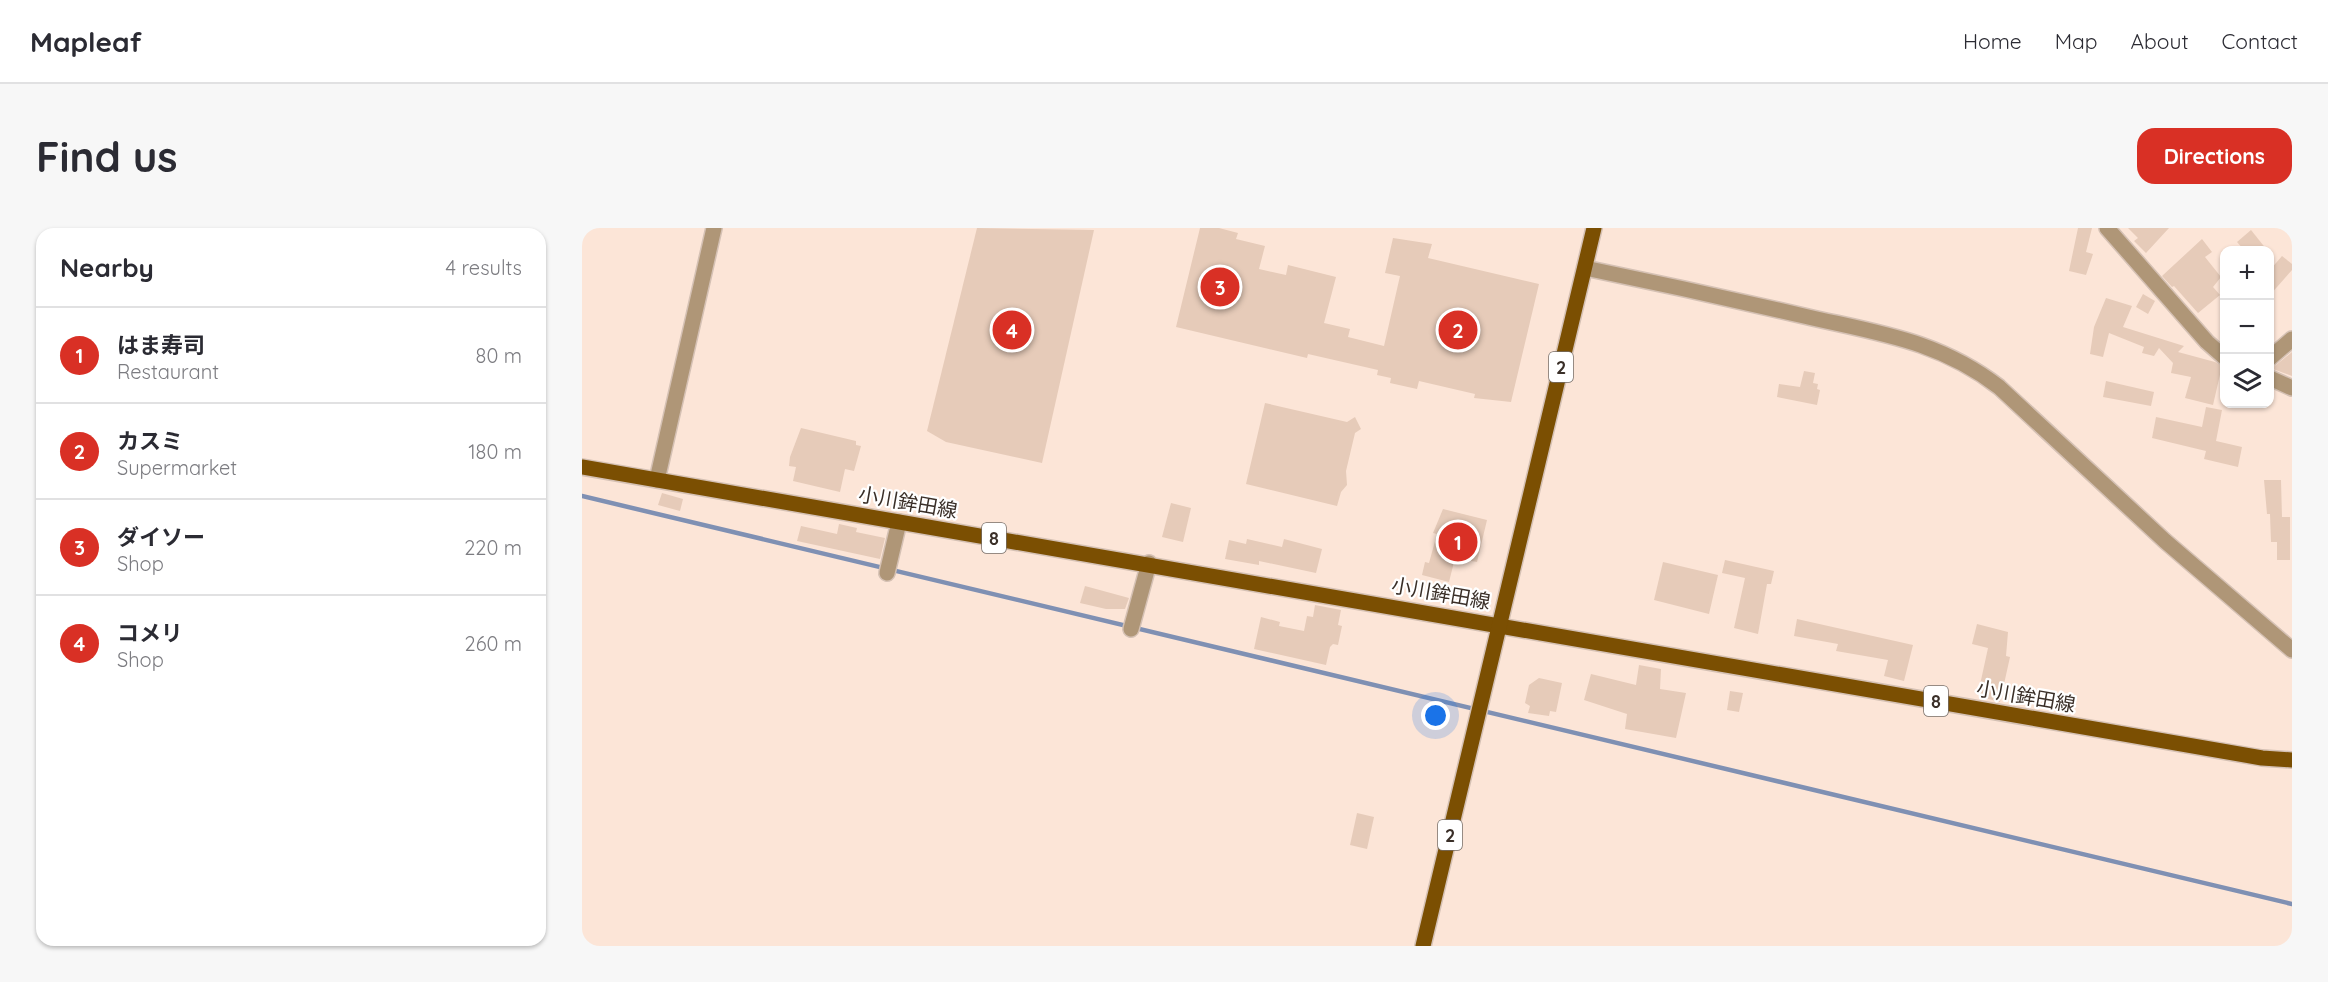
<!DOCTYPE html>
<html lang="en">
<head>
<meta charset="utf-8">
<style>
	:root { --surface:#fff; --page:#f7f7f7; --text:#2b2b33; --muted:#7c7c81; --line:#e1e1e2; --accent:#d93025 }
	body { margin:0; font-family:Quicksand,"Noto Sans JP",sans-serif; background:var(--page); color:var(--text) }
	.controls { position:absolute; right:18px; top:18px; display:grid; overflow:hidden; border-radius:12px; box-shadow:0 2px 4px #0004 }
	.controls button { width:54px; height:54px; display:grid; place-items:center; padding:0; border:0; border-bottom:2px solid var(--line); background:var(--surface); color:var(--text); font:30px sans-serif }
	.you { position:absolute; left:854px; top:488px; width:21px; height:21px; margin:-15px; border:4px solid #fff; border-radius:50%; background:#1a73e8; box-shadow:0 0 0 9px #1a73e833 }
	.badge { display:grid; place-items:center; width:39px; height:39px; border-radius:50%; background:var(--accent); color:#fff; font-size:20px; font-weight:700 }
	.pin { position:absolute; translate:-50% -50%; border:3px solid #fff; box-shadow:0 2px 6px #0006 }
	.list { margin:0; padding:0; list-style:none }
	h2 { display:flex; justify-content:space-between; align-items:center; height:78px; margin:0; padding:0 24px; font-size:26px }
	h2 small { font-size:20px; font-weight:400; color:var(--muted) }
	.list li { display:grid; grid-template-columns:39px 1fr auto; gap:18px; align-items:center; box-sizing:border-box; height:96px; padding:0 24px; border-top:2px solid var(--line) }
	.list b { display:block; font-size:22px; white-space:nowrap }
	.list p { margin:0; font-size:20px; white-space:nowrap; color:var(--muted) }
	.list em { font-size:20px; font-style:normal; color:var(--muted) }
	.icon { flex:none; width:33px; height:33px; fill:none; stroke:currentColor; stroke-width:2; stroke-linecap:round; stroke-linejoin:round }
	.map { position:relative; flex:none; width:1710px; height:718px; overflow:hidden; border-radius:18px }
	header { display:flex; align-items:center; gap:36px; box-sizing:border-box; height:84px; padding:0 30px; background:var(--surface); border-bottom:2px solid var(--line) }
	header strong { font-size:28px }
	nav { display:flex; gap:33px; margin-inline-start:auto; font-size:21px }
	.intro { display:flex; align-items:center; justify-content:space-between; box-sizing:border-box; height:144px; padding:0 36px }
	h1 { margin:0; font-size:42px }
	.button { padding:15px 27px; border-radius:18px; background:var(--accent); color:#fff; font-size:21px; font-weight:700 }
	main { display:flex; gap:36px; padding:0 36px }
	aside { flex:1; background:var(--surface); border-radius:18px; box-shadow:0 2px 4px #0004 }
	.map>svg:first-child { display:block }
</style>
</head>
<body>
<header>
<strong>Mapleaf</strong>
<nav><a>Home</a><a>Map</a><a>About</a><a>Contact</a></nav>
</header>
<div class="intro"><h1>Find us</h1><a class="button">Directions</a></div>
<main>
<aside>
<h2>Nearby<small>4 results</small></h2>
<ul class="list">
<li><span class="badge">1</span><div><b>はま寿司</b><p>Restaurant</p></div><em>80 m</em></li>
<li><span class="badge">2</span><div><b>カスミ</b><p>Supermarket</p></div><em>180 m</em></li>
<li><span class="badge">3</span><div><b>ダイソー</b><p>Shop</p></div><em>220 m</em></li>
<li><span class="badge">4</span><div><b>コメリ</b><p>Shop</p></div><em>260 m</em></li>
</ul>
</aside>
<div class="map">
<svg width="1710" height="718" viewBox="0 0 1710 718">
	<rect width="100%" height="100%" fill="#fce5d7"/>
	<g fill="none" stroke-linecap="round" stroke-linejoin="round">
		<polyline stroke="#7f90b3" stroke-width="4.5" points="0,268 1710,676"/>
	</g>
	<g fill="#e6cbb9">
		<polygon points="395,0 512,2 460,235 364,214 345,203"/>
		<polygon points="618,0 637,0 656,5 654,11 683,18 677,41 704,47 706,37 754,49 742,95 768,101 766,109 802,118 818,48 803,45 811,10 850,16 846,30 957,56 929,174 892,170 893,166 837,153 835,161 808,155 809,150 795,147 796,142 726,126 725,130 594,99"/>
		<polygon points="1496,0 1510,0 1504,24 1511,26 1504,47 1487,43"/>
		<polygon points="1546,0 1587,0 1564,25 1552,13 1556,10"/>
		<polygon points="1669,2 1685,22 1662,22 1655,14"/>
		<polygon points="1620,11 1630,24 1623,29 1639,49 1631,59 1638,67 1616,85 1592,58 1590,59 1580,48"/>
		<polygon points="1700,28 1710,36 1710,42 1688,67 1688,42"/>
		<polygon points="1561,66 1573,73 1566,86 1554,79"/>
		<polygon points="1524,70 1550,78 1541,99 1602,118 1596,124 1633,134 1640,138 1631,177 1603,170 1609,149 1589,145 1591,135 1577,120 1572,128 1560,125 1562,119 1527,105 1521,129 1508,126 1512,99"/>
		<polygon points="1710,124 1710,148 1688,140 1694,137"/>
		<polygon points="1222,143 1233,145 1231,155 1236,156 1235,161 1238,162 1235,177 1195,169 1197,156 1218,159"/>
		<polygon points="1524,153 1572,164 1569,178 1521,169"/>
		<polygon points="683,175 765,194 773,189 779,201 773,205 764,243 765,257 759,264 755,278 664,256"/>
		<polygon points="1624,179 1640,182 1634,213 1660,219 1656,239 1622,231 1624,223 1570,210 1574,189 1620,199"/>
		<polygon points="219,200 274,213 274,217 279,218 272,243 263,241 258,264 211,253 214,239 207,238 208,229"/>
		<polygon points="1682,252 1699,252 1700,289 1708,289 1708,332 1695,332 1695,314 1689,314 1688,286 1685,286"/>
		<polygon points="80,265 101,271 98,283 76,277"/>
		<polygon points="589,275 609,280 601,314 580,309"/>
		<polygon points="861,281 905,292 895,334 873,330 867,354 840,347 843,334 847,335 855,306 851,305"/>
		<polygon points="257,296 275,300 274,304 303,310 298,331 215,313 219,298 255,306"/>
		<polygon points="665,311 700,319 702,311 740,321 734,345 677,333 677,337 643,331 647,312 664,316"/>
		<polygon points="1143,332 1192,343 1189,356 1185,356 1176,406 1152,400 1163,350 1140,345"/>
		<polygon points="1081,334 1136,347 1127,386 1072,372"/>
		<polygon points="503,358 547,370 543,381 524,381 498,375"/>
		<polygon points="733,377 759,382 756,397 760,398 756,417 751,416 748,419 744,437 672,421 679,389 698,394 697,398 722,403 725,388 731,389"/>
		<polygon points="1215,391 1331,417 1322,453 1302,448 1306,432 1254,423 1256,416 1212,408"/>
		<polygon points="1395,396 1426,404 1424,428 1428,429 1418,474 1399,469 1400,467 1396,466 1406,420 1390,416"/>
		<polygon points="1057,437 1079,441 1078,461 1104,465 1094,510 1043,501 1045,486 1002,472 1009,446 1054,457"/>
		<polygon points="957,450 980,455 974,484 968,483 967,488 946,485 948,478 943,475 947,457"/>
		<polygon points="1148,463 1161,465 1157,484 1145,482"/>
		<polygon points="775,585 792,589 785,621 768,617"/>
	</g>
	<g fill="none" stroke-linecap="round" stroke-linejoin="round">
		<defs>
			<g id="minor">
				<polyline points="1525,0 1625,114 1642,129"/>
				<path d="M1003,40C1076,55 1149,71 1222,88C1295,105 1356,112 1417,159L1583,313L1710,422"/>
				<polyline points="1688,130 1710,111"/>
				<polyline points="1688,150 1710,160"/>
				<polyline points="75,252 132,0"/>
				<polyline points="305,345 317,294"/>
				<polyline points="549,401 567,335"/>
			</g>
			<g id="major">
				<polyline points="0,239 1680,530 1710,532"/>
				<polyline points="841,718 1012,0"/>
			</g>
		</defs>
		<use href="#minor" stroke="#d5c1b4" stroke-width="18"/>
		<use href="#major" stroke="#d5c1b4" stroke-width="18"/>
		<use href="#minor" stroke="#af9677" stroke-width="15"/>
		<use href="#major" stroke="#7b4f02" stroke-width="15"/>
	</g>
	<g text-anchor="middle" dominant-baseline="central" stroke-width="4.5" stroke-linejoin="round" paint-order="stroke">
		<g fill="#fff" stroke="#756d68" stroke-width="1.5">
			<rect x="967" y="124" width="24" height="30" rx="4.5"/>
			<rect x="400" y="295" width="24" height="30" rx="4.5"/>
			<rect x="1342" y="458" width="24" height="30" rx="4.5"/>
			<rect x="856" y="592" width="24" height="30" rx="4.5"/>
		</g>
		<g font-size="18" font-weight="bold" fill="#3a2f28">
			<text x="979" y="139">2</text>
			<text x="412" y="310">8</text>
			<text x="1354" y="473">8</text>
			<text x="868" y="607">2</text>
		</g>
		<g font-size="20" fill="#3a2f28" stroke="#fff">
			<text transform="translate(326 274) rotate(10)">小川鉾田線</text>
			<text transform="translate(859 365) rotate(10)">小川鉾田線</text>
			<text transform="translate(1444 468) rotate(10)">小川鉾田線</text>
		</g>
	</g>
</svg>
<div class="controls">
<button>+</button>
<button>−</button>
<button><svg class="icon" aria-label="layers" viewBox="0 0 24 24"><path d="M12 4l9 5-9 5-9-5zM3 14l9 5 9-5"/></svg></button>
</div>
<div class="you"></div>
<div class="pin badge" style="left:876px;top:314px">1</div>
<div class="pin badge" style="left:876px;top:102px">2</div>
<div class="pin badge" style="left:638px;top:59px">3</div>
<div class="pin badge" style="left:430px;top:102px">4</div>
</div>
</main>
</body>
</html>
